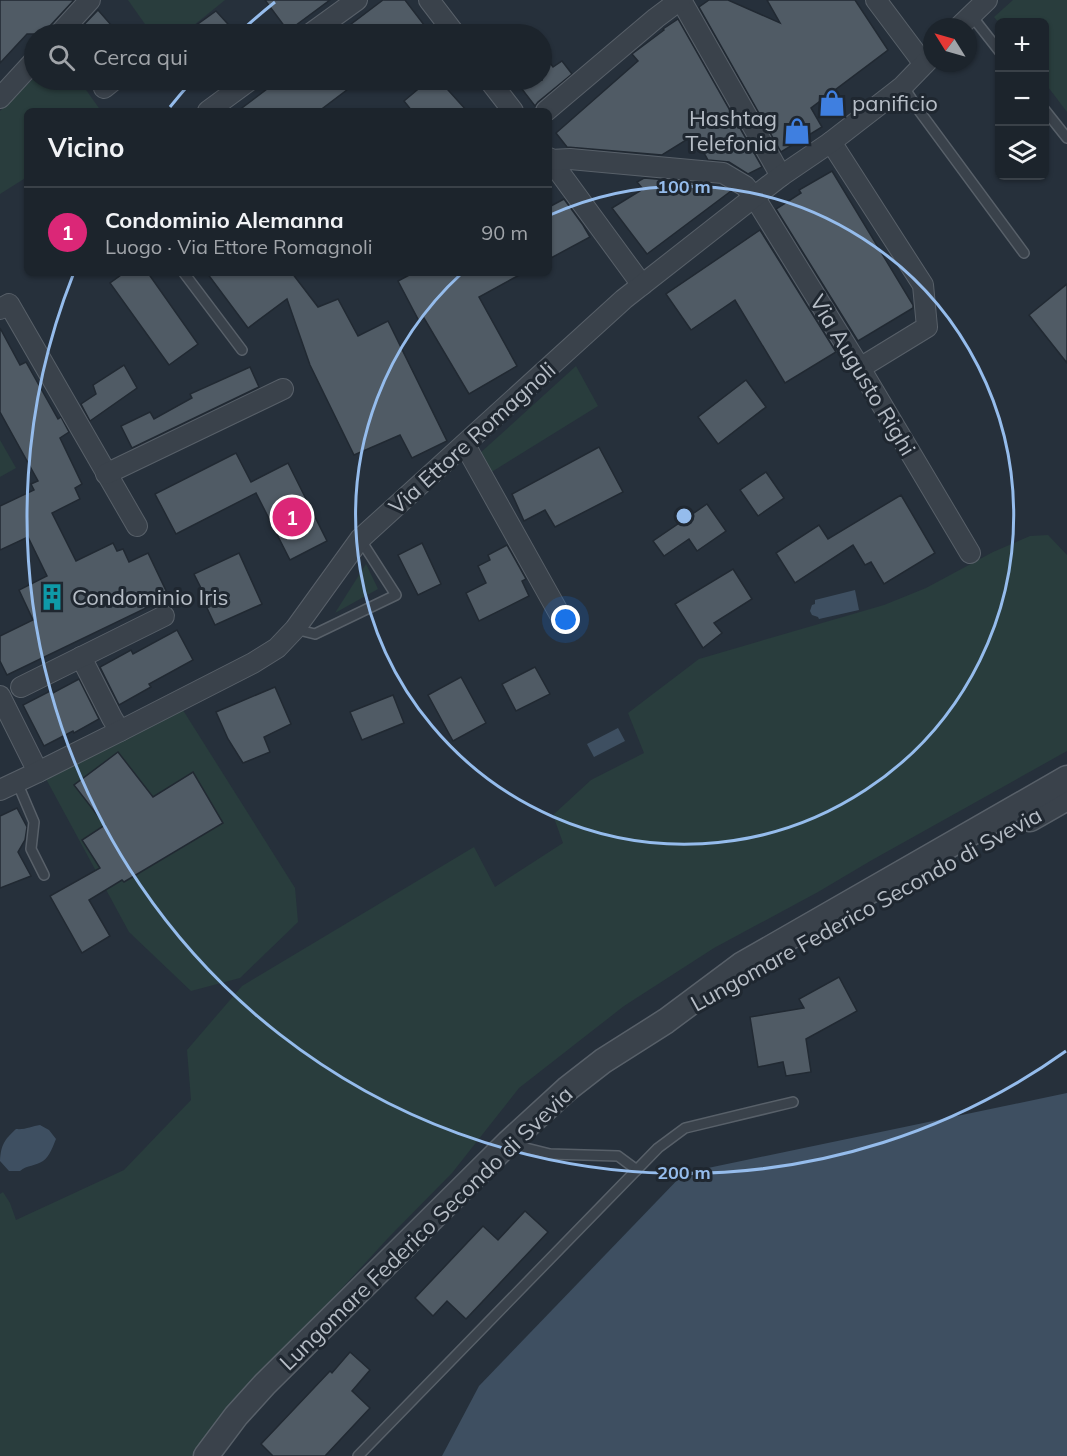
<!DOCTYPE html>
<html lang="it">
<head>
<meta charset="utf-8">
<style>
	:root { --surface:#1c242c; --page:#293038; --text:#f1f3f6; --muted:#a0a4a9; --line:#3a4148; --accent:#db2777 }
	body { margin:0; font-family:Mulish,sans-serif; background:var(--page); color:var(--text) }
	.controls { position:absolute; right:18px; top:18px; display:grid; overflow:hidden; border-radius:9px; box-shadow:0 2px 4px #0004 }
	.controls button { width:54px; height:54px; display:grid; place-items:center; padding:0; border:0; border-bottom:2px solid var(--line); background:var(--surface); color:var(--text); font:30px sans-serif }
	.compass { position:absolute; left:923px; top:18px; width:54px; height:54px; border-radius:50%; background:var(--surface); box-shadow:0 2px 4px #0004; rotate:307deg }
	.you { position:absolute; left:566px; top:620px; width:21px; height:21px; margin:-15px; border:4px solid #fff; border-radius:50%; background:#1a73e8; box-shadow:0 0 0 9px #1a73e833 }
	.badge { display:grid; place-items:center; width:39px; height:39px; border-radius:50%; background:var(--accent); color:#fff; font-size:20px; font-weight:700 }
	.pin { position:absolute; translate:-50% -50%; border:3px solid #fff; box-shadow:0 2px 6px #0006 }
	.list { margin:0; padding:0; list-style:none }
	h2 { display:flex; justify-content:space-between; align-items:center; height:78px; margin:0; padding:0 24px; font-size:26px }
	h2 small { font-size:20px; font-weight:400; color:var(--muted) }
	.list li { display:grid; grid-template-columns:39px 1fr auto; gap:18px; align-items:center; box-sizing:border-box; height:90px; padding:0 24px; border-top:2px solid var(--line) }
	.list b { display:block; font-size:22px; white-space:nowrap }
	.list p { margin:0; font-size:20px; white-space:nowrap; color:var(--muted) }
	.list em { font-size:20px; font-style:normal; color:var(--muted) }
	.icon { flex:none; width:33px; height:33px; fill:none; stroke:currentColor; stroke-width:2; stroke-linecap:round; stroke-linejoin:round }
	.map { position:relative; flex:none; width:1067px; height:1456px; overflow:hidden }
	.search { position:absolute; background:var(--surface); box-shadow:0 2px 4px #0004; left:24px; top:24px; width:528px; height:66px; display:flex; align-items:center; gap:15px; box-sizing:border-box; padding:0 21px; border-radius:33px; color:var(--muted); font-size:22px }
	.panel { position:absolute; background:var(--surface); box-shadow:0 2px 4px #0004; left:24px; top:108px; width:528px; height:168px; border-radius:9px }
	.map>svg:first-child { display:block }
</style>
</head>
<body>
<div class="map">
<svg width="1067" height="1456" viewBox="0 0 1067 1456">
	<rect width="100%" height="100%" fill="#26303b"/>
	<g fill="#293d3d">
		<polygon points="128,0 225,0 183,34 152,34"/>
		<polygon points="1013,0 1067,0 1067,112 1045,83 1044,22 999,23 994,17"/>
		<polygon points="34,78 34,80 79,80 101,111 27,111 27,177 0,194 0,111"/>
		<polygon points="576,366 598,406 490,473 479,454"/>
		<polygon points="0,440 16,468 0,477"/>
		<polygon points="1048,535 1067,555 1067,751 872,860 818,892 714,948 624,1006 519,1088 452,1173 389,1237 310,1323 276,1356 259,1381 195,1456 0,1456 0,1194 3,1192 10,1203 16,1220 124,1170 191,1100 187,1050 242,986 474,847 495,887 563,843 553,815 591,780 644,753 628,713 699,659 884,605 926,588 993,552 1030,536"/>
		<polygon points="366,564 378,589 335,613"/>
		<polygon points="181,707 295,888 298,922 240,978 191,991 129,932 45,777"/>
	</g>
	<g fill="#3e4f61">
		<polygon points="855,590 859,610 819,619 818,617 812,615 810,611 812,605 815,604 815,600"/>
		<polygon points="618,728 625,741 594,757 587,744"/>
		<polygon points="1067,1093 1067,1456 442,1456 479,1386 684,1173"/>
		<path d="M40,1125L49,1130L56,1139C53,1146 50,1156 43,1161C36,1166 27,1165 20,1171H9L0,1161C1,1145 4,1140 16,1129C25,1130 32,1126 40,1125Z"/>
	</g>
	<g fill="#505b65" stroke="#212932" stroke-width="1.5">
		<polygon points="0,0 74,0 50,26 47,34 27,34 0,63"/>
		<polygon points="265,0 330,0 288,31"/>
		<polygon points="383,0 405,0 431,34 338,34"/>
		<polygon points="709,0 728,0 780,23 767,0 855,0 888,50 811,108 822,127 781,152 699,7"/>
		<polygon points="98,10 119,34 75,34"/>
		<polygon points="216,11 237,34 184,34"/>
		<polygon points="678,19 762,167 748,174 729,162 708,160 694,135 662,155 567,147 556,133 638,61 632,54 664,30 663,29"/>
		<polygon points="542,52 553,67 562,61 572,74 538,102 535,106 515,80 542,80"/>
		<polygon points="279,80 360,80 319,111 238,111"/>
		<polygon points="429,80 439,80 467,111 412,111 404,101"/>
		<polygon points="832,171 913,305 913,308 858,341 776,209 801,193 799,190"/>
		<polygon points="644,178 704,183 726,189 731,191 647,254 612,208 643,189 637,182"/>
		<polygon points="564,199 583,225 590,237 549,259 549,207"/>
		<polygon points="760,230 836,352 785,383 735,300 691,330 666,294"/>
		<polygon points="124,273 148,273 198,344 169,365 110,283"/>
		<polygon points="207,273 292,273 318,307 338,299 358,336 388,321 447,441 412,458 400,435 354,455 310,365 287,299 248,328"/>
		<polygon points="413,273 523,273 479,297 517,366 469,394 424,318 419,321 398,281"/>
		<polygon points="1067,284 1067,363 1029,315"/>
		<polygon points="0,328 20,365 26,362 58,419 61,417 69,432 60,438 82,484 75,488 80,499 52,513 76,561 113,543 117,551 123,549 129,562 148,553 169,597 7,675 0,661 0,636 33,620 19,590 47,576 28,537 0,550 0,506 34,490 31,484 38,481 0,412"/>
		<polygon points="124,365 137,388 90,421 81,404 96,394 93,385"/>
		<polygon points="250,367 259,387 132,448 121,426 150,412 154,419 192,398 190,394"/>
		<polygon points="746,380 766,407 718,444 698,417"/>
		<polygon points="599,447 623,492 555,527 545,510 524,521 512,494"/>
		<polygon points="236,453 251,482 288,463 327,541 290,560 256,493 176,534 155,494"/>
		<polygon points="766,472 784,498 758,516 740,490"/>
		<polygon points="901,495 935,553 884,584 871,562 865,565 853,545 795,583 776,553 819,525 828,539"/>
		<polygon points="707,504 726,531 697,551 689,539 664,556 653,541"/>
		<polygon points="422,543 441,584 418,595 398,555"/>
		<polygon points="507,545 526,579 522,581 529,596 479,621 466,593 486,583 478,566 490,560 488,555"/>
		<polygon points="239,553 262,604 215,625 207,608 210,606 194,574"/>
		<polygon points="733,569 752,599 714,623 722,633 703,648 675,604"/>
		<polygon points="177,630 193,660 149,684 151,687 119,705 100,667 131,650 133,654"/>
		<polygon points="535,667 550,694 516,711 502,684"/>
		<polygon points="461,677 486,723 453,741 428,695"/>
		<polygon points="79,679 99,719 74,733 73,731 44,746 23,705 52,690 53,693"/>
		<polygon points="275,687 291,724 264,737 270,752 243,763 228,739 216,712"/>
		<polygon points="393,695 404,723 362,740 350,712"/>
		<polygon points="118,752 153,797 193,772 223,823 124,882 122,880 89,900 110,936 82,953 50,896 100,868 82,840 105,825 74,785"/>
		<polygon points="17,808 27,827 25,840 18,852 31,876 0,888 0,816"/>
		<polygon points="839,977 857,1011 806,1039 811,1072 786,1076 783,1062 758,1067 750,1017 804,1008 799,999"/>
		<polygon points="525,1211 548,1232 466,1319 447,1301 433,1316 415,1298 483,1226 498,1240"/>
		<polygon points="350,1352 370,1370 352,1391 370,1408 325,1456 273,1456 261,1444 330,1371 332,1373"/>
	</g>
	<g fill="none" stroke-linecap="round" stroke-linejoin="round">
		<defs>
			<g id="service">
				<polyline points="971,15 1000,52"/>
				<polyline points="903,86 920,112 1024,253"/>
				<polyline points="1044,109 1067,138"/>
				<polyline points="184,273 242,350"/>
				<polyline points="295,629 315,634 396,595 360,539"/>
				<polyline points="17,782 34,822 31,849 44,875"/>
				<polyline points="510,1144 550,1154 618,1156 637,1170"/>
				<polyline points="358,1456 658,1148 685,1128 793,1102"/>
			</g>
			<g id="minor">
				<polyline points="429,0 455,34"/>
				<polyline points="681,0 781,176"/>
				<polyline points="876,0 924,64"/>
				<polyline points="959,27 987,0"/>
				<polyline points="59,34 90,0"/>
				<polyline points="310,34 357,0"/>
				<polyline points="489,80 513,111"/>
				<polyline points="104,88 114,80"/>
				<polyline points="0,98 34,61"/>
				<polyline points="208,111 250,80"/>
				<polyline points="546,111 656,18 680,0"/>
				<polyline points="831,142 923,285 927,327 860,368"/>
				<polyline points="549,158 642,285"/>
				<polyline points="550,160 570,159 723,173 745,186 755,198 860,368 970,553"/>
				<polyline points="0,309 9,304 137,526"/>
				<polyline points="465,445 560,615"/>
				<polyline points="106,474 283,389"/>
				<polyline points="81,657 112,718 120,731"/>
				<polyline points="21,687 164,616"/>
				<polyline points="0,696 38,772"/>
				<polyline points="0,790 38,772 120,731 253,663 277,648 295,629 360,539 624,299 781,176 831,142 893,94 903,86 932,56"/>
			</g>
			<g id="tertiary">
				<polyline points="1030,819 1067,798"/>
				<polyline points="206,1456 236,1416 265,1384 508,1143 567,1089 603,1061 666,1021 741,965 1067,778"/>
			</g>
		</defs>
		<use href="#service" stroke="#586069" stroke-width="12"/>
		<use href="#minor" stroke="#586069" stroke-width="22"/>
		<use href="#tertiary" stroke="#586069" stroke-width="27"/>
		<use href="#service" stroke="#3a424b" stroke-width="9"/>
		<use href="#minor" stroke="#3a424b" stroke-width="20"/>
		<use href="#tertiary" stroke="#3a424b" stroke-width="24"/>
	</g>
	<g fill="none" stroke="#95bcec" stroke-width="3">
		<path d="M550 215A329 329 0 1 1 462 273"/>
		<path d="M1066 1051A657 657 0 0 1 73 275M170 107A657 657 0 0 1 192 81M240 32A657 657 0 0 1 275 2"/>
	</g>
	<defs>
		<symbol id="shop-bare" viewBox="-9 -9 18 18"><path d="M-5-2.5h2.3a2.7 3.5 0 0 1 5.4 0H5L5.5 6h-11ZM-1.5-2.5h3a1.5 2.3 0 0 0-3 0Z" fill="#3f7fe0" stroke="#1f2730" stroke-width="2.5" paint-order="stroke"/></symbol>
		<symbol id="building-bare" viewBox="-9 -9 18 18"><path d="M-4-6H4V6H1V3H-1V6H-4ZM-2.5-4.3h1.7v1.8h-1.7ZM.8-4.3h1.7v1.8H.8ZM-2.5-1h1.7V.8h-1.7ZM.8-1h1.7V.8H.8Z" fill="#0f9aa8" stroke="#1f2730" stroke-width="2.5" paint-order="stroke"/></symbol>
	</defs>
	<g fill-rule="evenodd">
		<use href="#shop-bare" x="813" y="84" width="38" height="38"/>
		<use href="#shop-bare" x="778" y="112" width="38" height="38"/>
		<use href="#building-bare" x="33" y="578" width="38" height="38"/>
	</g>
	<g text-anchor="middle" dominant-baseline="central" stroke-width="6" stroke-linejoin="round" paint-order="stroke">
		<g font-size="22" fill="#b6bdc6" stroke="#1f2730" text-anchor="start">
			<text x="852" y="103">panificio</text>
			<text x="777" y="118" text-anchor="end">Hashtag<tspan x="777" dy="25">Telefonia</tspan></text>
			<text x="72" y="597">Condominio Iris</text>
		</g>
		<g font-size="22" fill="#b6bdc6" stroke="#1f2730">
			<text transform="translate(863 375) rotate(59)">Via Augusto Righi</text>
			<text transform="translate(472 438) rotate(-42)">Via Ettore Romagnoli</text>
			<text transform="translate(866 909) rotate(-29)">Lungomare Federico Secondo di Svevia</text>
			<text transform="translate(426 1228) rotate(-44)">Lungomare Federico Secondo di Svevia</text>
		</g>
	</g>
	<circle cx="684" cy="516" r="9" fill="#95bcec" stroke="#1f2730" stroke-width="3"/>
	<g font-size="18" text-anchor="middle" font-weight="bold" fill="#95bcec" stroke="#1f2730" stroke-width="6" stroke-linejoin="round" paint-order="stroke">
		<text x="684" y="193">100 m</text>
		<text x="684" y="1179">200 m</text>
	</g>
</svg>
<div class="controls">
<button>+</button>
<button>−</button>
<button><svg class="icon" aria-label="layers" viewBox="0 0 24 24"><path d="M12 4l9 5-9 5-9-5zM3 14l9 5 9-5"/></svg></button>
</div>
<svg class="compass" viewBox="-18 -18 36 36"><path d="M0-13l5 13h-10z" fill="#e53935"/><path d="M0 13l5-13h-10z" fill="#a0a4a9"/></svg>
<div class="you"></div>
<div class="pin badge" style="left:292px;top:517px">1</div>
<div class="search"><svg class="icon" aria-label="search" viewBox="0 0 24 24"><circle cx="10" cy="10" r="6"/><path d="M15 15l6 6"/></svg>Cerca qui</div>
<section class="panel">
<h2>Vicino<small></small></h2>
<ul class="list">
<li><span class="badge">1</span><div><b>Condominio Alemanna</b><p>Luogo · Via Ettore Romagnoli</p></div><em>90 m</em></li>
</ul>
</section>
</div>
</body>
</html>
